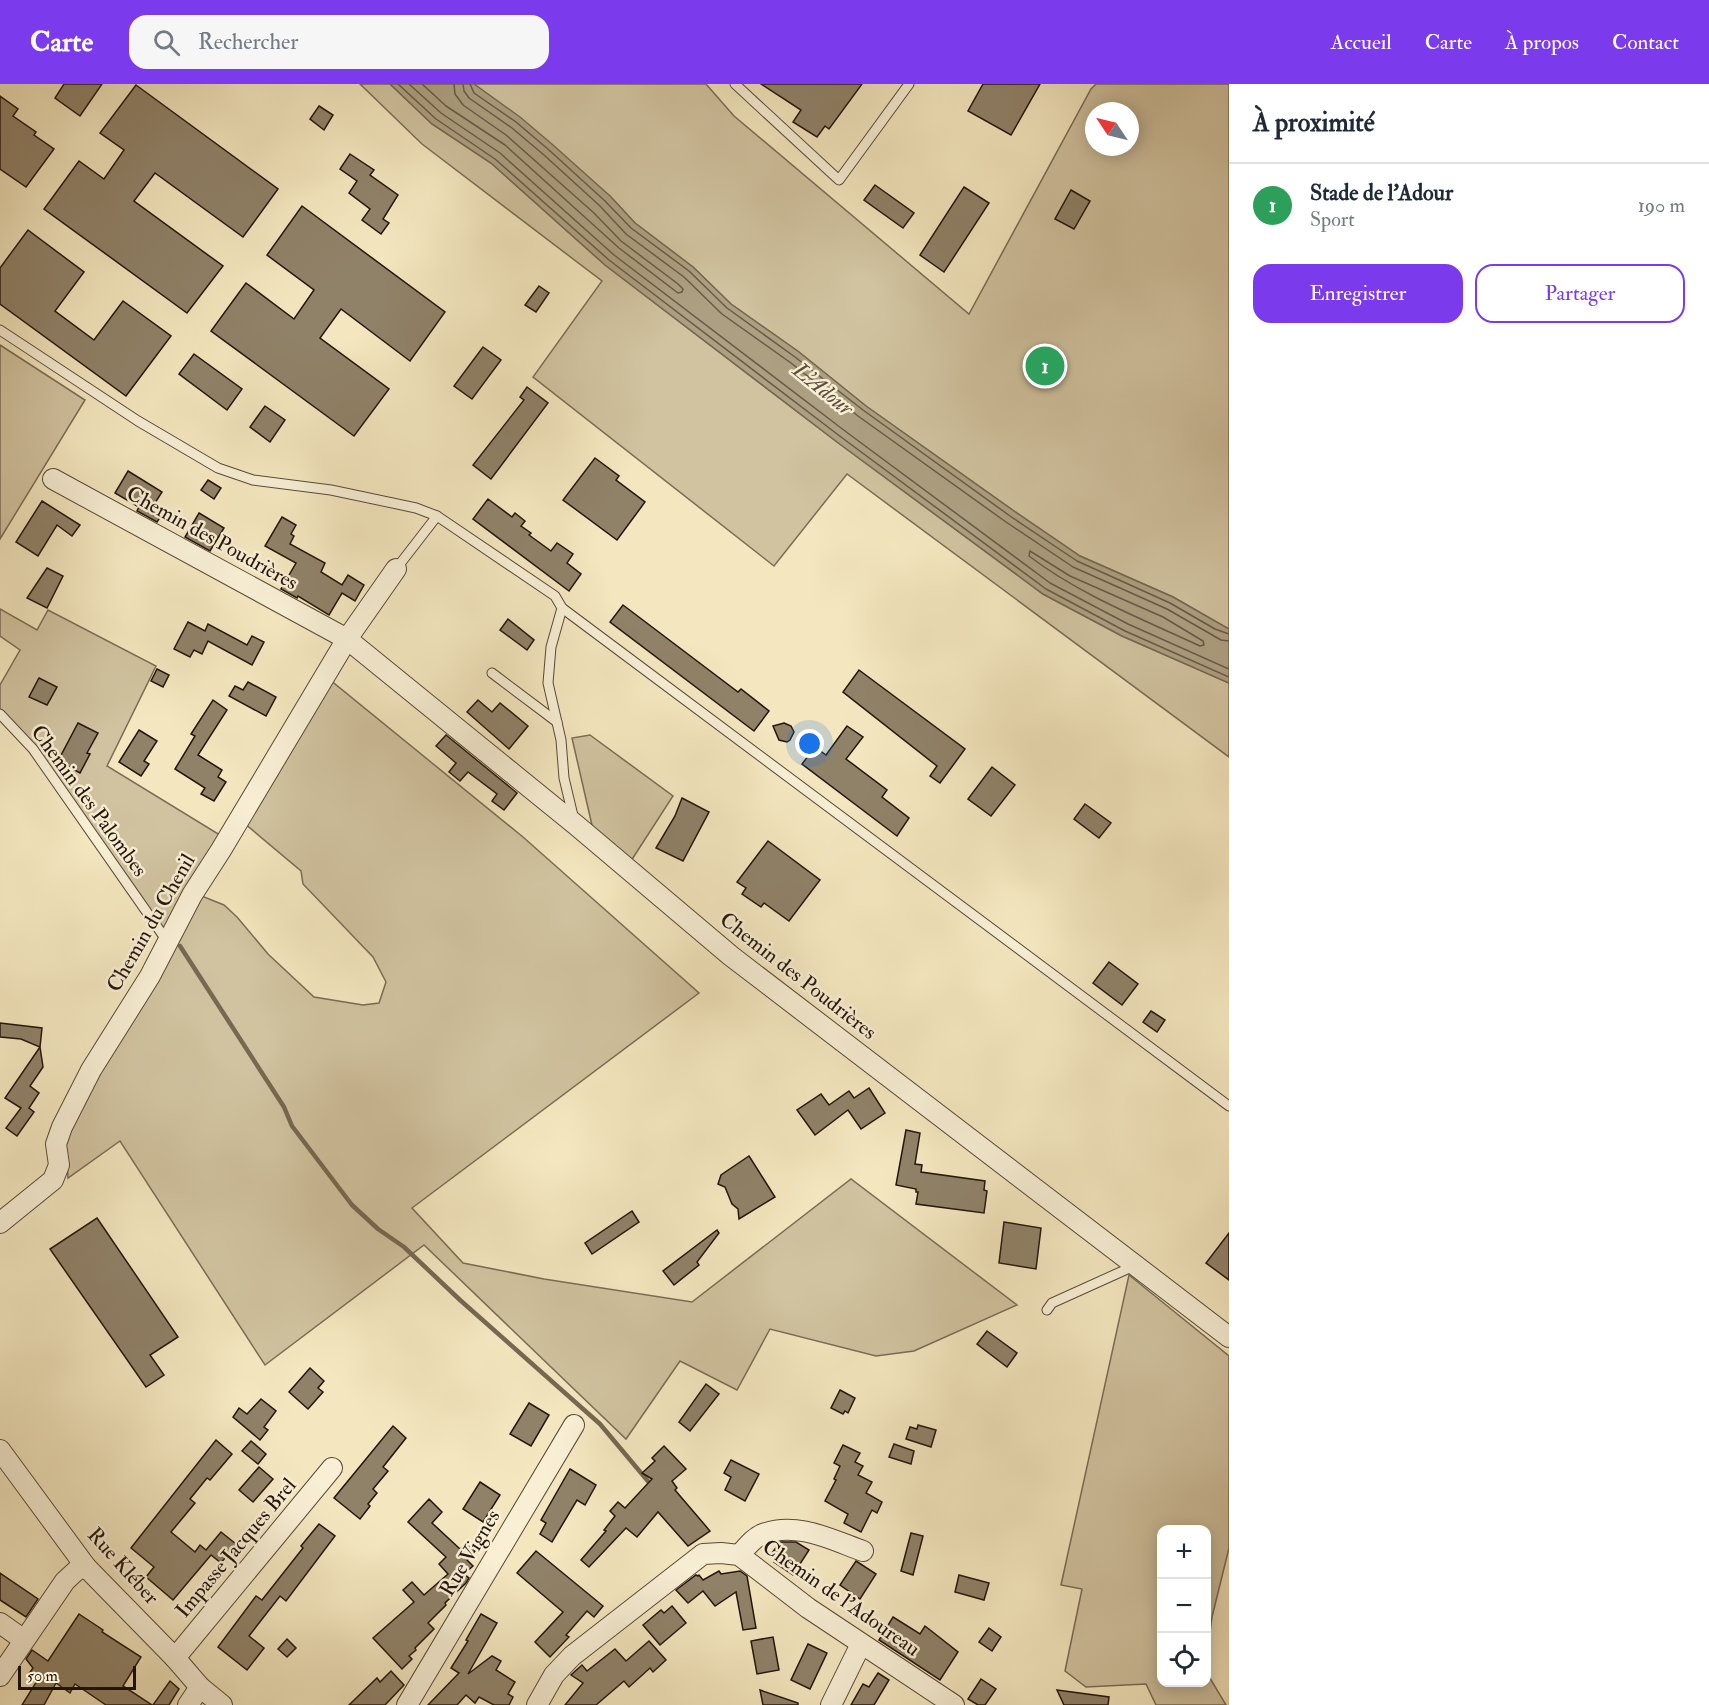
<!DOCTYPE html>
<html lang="fr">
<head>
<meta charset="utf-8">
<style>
	:root { --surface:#fff; --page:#f6f6f7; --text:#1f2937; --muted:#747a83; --line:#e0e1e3; --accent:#7c3aed }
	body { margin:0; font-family:"IM FELL Double Pica",serif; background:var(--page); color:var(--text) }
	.controls { position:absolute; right:18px; bottom:18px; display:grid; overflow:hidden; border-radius:12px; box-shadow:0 3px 15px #0003 }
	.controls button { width:54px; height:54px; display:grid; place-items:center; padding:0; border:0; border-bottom:2px solid var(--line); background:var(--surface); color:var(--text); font:30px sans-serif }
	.compass { position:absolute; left:1085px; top:18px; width:54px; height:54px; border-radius:50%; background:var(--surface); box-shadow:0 3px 15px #0003; rotate:305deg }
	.scale { position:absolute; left:18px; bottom:15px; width:118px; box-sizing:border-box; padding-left:6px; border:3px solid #24150b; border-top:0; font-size:16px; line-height:21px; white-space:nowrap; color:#24150b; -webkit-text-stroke:4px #f8efd5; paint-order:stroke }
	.you { position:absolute; left:810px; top:660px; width:21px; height:21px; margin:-15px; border:4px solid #fff; border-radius:50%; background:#1a73e8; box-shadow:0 0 0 9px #1a73e833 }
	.badge { display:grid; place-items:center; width:39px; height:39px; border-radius:50%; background:var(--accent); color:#fff; font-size:20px; font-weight:700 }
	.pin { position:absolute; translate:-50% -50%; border:3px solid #fff; box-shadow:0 2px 6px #0006 }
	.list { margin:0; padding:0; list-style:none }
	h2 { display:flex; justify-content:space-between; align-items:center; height:78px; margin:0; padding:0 24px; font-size:26px }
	h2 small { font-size:20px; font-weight:400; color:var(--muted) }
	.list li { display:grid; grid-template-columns:39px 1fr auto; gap:18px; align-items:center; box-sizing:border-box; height:84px; padding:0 24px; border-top:2px solid var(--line) }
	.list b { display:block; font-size:22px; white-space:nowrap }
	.list p { margin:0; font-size:20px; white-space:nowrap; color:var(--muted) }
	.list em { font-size:20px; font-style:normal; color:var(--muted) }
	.actions { display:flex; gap:12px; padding:18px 24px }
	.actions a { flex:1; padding:14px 0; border:2px solid var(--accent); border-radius:18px; text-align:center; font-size:21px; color:var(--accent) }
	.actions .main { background:var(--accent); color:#fff }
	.icon { flex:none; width:33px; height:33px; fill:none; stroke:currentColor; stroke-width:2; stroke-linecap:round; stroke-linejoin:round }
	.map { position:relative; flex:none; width:1229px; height:1621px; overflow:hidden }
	header { display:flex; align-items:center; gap:36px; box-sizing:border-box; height:84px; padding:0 30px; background:var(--accent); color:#fff }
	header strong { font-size:28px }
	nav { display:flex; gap:33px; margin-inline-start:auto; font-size:21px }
	.search { width:420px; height:54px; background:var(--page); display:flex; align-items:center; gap:15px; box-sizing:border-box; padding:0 21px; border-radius:18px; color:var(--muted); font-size:22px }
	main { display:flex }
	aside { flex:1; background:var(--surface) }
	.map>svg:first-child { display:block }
</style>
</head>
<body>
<header>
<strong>Carte</strong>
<div class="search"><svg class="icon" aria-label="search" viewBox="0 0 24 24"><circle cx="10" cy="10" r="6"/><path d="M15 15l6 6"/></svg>Rechercher</div>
<nav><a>Accueil</a><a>Carte</a><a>À propos</a><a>Contact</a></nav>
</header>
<main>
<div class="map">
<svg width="1229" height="1621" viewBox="0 0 1229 1621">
	<rect width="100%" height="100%" fill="#f4e7bf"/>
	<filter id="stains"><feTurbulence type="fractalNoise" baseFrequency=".00333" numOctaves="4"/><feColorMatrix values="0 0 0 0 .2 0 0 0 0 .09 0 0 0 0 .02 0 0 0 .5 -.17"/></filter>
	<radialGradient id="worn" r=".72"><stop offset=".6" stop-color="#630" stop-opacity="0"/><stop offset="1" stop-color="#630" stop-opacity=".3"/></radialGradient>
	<g fill="#d1c3a0" stroke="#7a6c56" stroke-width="1.5" fill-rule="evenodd">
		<polygon points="360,0 390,0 432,40 491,79 605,181 837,358 1043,510 1122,552 1229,599 1229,673 847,390 774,482 533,293 602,197 422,60"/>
		<path d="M474,0H706L734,32L969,230L1091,5L1096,0H1229V545L1173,513L1080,472L1014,427L866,322L799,268L731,220L693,183L635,139L610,112ZM1094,27H1130V63H1094Z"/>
		<polygon points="0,261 85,316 0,455"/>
		<polygon points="0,525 37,546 48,526 156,582 107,682 233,759 199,811 224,821 237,833 268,870 314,913 363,921 379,919 386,898 373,873 303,800 301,787 244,739 330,596 523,753 699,909 412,1124 463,1179 544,1195 692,1218 851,1095 1017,1221 914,1267 876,1272 770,1245 737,1306 680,1277 626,1355 424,1161 265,1281 120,1057 68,1094 66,1060 70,1040 170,867 33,669 0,634 0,601 20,566 0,552"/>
		<polygon points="590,651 673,712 629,780 594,750 572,654"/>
		<polygon points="1129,1191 1229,1272 1229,1464 1212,1533 1207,1570 1206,1446 1162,1446 1162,1598 1206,1598 1207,1589 1226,1621 1156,1621 1146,1600 1086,1603 1065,1587 1082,1505 1061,1501"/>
	</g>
	<polygon fill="#ada082" stroke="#766852" stroke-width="1.5" points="390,0 474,0 520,33 553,61 610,112 635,139 693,183 731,220 799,268 866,322 1014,427 1080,472 1173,513 1229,545 1229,599 1122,552 1043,510 837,358 605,181 491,79 432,40"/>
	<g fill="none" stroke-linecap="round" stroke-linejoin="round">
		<g stroke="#685a46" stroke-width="1.5">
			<polyline points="398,0 436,35 495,75 609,176 841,353 1046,505 1125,547 1229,593"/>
			<polyline points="409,0 441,29 500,69 614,171 845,347 1050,499 1128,540 1229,585"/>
			<polyline points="422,0 446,22 505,61 619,164 678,209 682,208 683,205 678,200 621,157 594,129 506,51 463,21 455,10 454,0"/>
			<polyline points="463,0 464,7 469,14 512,44 544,71 600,122 626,150 684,193 722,230 791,279 858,332 1006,438 1073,483 1167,525 1221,556 1229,557"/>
			<polyline points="470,0 474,9 516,38 549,66 605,117 631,144 689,187 727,224 795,273 863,326 1010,432 1077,477 1170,519 1215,545 1229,550"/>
			<path d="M1030,467L1070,492L1163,533L1203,557L1204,561L1200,562C1142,535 1080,511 1029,472Z"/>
		</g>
		<polyline stroke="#766852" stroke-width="4.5" points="180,862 284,1023 292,1042 352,1121 378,1145 404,1163 460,1216 600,1340 652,1402"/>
	</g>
	<g fill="#908269" stroke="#24150b" stroke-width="1.5">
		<polygon points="64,0 102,0 80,32 55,14"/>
		<polygon points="761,0 862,0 829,45 825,42 817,53 793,38 801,26"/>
		<polygon points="983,0 1040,0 1011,51 968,27"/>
		<polygon points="136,1 278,105 243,153 155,89 134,117 223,182 187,229 44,125 79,77 104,95 124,66 100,49"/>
		<polygon points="0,12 18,25 13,32 36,48 34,51 54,65 26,103 0,85"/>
		<polygon points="319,22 333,31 324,46 310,35"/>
		<polygon points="350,70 374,86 370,91 398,111 383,135 389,139 381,150 362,136 370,125 349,109 357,97 340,85"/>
		<polygon points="875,101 914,129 903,144 864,116"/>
		<polygon points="964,103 989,119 944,188 920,171"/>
		<polygon points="1071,106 1090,117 1074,145 1055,135"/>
		<polygon points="302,122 445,228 410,277 341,225 320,254 389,305 354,352 211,247 246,199 294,235 314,206 267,171"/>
		<polygon points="28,146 84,188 55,227 94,256 123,217 171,252 126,312 0,220 0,184"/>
		<polygon points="539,202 549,209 536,228 525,221"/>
		<polygon points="483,263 501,276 472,315 454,302"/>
		<polygon points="194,270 242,305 227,326 179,290"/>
		<polygon points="527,303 548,319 491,395 473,381 524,316 520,313"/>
		<polygon points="265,322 285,336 270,358 250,343"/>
		<polygon points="595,374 619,392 616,396 645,418 617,456 563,416"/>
		<polygon points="128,387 162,408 153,422 163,429 157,438 137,427 139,423 115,409"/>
		<polygon points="208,396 221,404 214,415 201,406"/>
		<polygon points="488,415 512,433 515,429 525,437 521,442 531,449 529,451 551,467 557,459 573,470 567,479 581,490 569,507 473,435"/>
		<polygon points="42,417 80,441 72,452 57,441 38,472 16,458"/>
		<polygon points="199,429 224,444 210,467 185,453"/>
		<polygon points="282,433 296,441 291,450 294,452 290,460 325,479 321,488 342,501 348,491 364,501 355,517 342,509 329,531 298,512 297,514 281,505 296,479 265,462"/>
		<polygon points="47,484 63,492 47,524 27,514"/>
		<polygon points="623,521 738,608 741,605 769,627 754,647 610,538"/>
		<polygon points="508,535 534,556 527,566 500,546"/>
		<polygon points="188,538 205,547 208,540 247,561 252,552 264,558 252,581 208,557 202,570 194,566 190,573 174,565"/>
		<polygon points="157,585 169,591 163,603 151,597"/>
		<polygon points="859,586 965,665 940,699 930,692 937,682 843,608"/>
		<polygon points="39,594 57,603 47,621 29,613"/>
		<polygon points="248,598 276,613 266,632 229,612 235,602 243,606"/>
		<polygon points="213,616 227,626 198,671 222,686 218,693 226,698 214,717 201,710 205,704 175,685 195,652 191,650"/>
		<polygon points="478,616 492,628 500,619 528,642 509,665 467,628"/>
		<polygon points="78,639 98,649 87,669 90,670 80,689 58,677"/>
		<polygon points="784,639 791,642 794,648 790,656 787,658 779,656 773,642"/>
		<polygon points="847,642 863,653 846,675 887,706 882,713 909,734 897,752 802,680 815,663 826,671"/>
		<polygon points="139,646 157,657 144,677 149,680 141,692 119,678"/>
		<polygon points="446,651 517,709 504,726 492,717 497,710 468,688 460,697 449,688 456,679 436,662"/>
		<polygon points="992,683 1015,701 991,732 968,715"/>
		<polygon points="682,714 709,728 683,777 656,764 675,732"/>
		<polygon points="1085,720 1111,739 1099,754 1074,735"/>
		<polygon points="768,757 820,796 789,837 764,819 761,823 742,810 746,804 737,798"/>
		<polygon points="1109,878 1138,900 1122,921 1093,899"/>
		<polygon points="1151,927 1165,936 1157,948 1143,938"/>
		<polygon points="0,939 42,944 40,963 43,983 30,1002 39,1009 29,1024 34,1028 17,1052 6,1044 21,1024 5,1014 40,963 21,955 0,953"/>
		<polygon points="869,1004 885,1029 861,1045 848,1026 815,1051 797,1026 821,1010 829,1021 849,1007 854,1014"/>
		<polygon points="906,1046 920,1049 915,1080 922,1081 921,1088 985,1097 984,1106 987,1107 984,1129 916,1120 918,1108 916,1108 916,1105 896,1101"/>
		<polygon points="749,1072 775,1113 739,1135 738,1125 732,1120 725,1103 718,1100 721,1091"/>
		<polygon points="632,1127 639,1138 592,1170 585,1159"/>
		<polygon points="97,1134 178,1253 150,1271 164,1291 146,1303 50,1165"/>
		<polygon points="1004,1138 1041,1144 1036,1185 999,1179"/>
		<polygon points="717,1146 719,1149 697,1178 699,1181 674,1201 663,1187"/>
		<polygon points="1229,1149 1229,1196 1206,1179"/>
		<polygon points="987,1247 1017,1269 1007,1283 977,1260"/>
		<polygon points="310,1284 324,1297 318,1304 323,1308 308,1325 289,1308"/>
		<polygon points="706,1300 719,1310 690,1347 679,1338"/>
		<polygon points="840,1306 855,1314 848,1329 845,1327 843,1330 831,1324"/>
		<polygon points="261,1315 276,1327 264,1343 268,1346 260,1356 233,1333 239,1324 247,1330"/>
		<polygon points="529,1319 549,1331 531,1362 510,1350"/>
		<polygon points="918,1341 936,1346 931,1363 906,1355 910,1343 917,1345"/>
		<polygon points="393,1342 406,1354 383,1383 388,1387 373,1405 377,1409 368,1420 370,1422 360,1435 334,1414"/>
		<polygon points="216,1356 232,1370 210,1396 207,1394 190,1415 195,1419 171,1448 195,1468 200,1461 206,1466 221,1448 236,1460 221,1479 211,1471 173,1516 146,1493 154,1483 131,1464"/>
		<polygon points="251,1357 266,1370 258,1380 242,1367"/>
		<polygon points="894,1360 914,1367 911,1380 889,1373"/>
		<polygon points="843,1361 860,1369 855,1378 863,1382 858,1391 872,1398 866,1409 882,1418 877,1429 872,1426 861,1448 844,1439 848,1430 825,1417 836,1396 834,1395 840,1382 834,1379"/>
		<polygon points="664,1362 686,1385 672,1397 677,1404 675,1406 710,1447 688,1462 658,1428 637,1453 626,1444 589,1483 581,1476 606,1447 604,1446 615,1432 610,1427 618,1418 625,1424 652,1395 642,1389 655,1377 652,1374"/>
		<polygon points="731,1376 759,1390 745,1417 725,1406 731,1393 724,1389"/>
		<polygon points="259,1383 273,1395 253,1418 239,1406"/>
		<polygon points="570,1385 596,1401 585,1421 577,1416 552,1458 540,1450 546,1439 541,1436"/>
		<polygon points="480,1398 500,1411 483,1438 463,1425"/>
		<polygon points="429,1415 442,1428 432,1439 460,1465 466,1459 475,1467 467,1476 473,1482 464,1490 469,1494 466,1499 445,1519 446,1521 428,1539 434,1545 415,1564 416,1566 409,1572 412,1575 402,1585 373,1554 414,1518 403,1506 412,1498 424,1511 448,1490 439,1480 446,1473 408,1438"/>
		<polygon points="319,1440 335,1452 286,1517 280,1512 249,1552 264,1564 247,1586 218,1563 256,1512 262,1516 303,1464 301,1462"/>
		<polygon points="911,1449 923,1452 913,1491 901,1487"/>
		<polygon points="780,1458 796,1458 809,1466 793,1491 774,1478 778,1473 772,1469"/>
		<polygon points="536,1467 603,1522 594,1533 587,1527 566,1551 569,1553 550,1573 535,1558 563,1528 517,1489"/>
		<polygon points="856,1477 876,1490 860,1515 840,1501"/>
		<polygon points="719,1487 721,1490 740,1487 747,1492 756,1544 743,1546 736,1508 715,1522 703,1507 688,1519 676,1506 696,1491 698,1492 699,1491 703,1496"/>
		<polygon points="0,1489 38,1515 26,1533 0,1516"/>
		<polygon points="959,1491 989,1499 984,1516 955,1508"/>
		<polygon points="672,1522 686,1539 660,1561 643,1541 661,1526 664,1529"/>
		<polygon points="79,1530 103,1546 102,1548 141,1573 123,1602 152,1621 106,1621 75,1600 70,1609 56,1599 44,1621 22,1621 37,1597 28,1591 33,1584 26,1575 32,1566 48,1577"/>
		<polygon points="481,1530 497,1539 468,1590 492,1572 501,1577 496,1586 515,1598 508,1610 513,1613 509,1621 494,1621 479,1613 475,1619 466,1611 457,1621 428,1621 459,1589 451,1584 468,1557 466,1556"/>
		<polygon points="893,1533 920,1550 925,1542 958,1568 940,1596 879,1556"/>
		<polygon points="989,1544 1001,1553 992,1567 979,1558"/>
		<polygon points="773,1553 779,1586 757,1590 751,1557"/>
		<polygon points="287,1555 296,1564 287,1573 278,1565"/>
		<polygon points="649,1557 666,1576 653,1588 650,1584 629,1603 624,1597 596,1621 565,1621 583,1599 571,1591 582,1581 587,1587 615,1565 626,1577"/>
		<polygon points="808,1560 827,1569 810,1605 791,1596"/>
		<polygon points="391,1587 404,1601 385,1621 349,1621 377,1594 380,1598"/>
		<polygon points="878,1589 889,1596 874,1621 851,1621 863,1600 869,1603"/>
		<polygon points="981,1595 996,1605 985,1621 978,1621 968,1615"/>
		<polygon points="170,1597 179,1605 169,1621 153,1621"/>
		<polygon points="760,1606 798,1619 798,1621 763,1621"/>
		<polygon points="1057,1606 1109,1613 1108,1621 1064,1621"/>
	</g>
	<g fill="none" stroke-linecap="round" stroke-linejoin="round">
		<defs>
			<g id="service">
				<polyline points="735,0 839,96 909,0"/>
				<polyline points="0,246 138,337 218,384 253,396 331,406 416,424 437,432 555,512 562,524 551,563 548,599 561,656 564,694 574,736"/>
				<polyline points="396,485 437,432"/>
				<polyline points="562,524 1229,1022"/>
				<polyline points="492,589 557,638"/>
				<polyline points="0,630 33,665 167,857"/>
				<polyline points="1047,1226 1052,1219 1134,1182"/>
			</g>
			<g id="minor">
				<polyline points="53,395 347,555 576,741 731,872 1229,1253"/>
				<polyline points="0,1139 53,1096 59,1081 56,1060 62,1043 91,986 150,892 192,811 221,766 347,555 396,485"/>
				<polyline points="0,1366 86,1483 175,1574 200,1603 222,1621"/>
				<path d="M739,1471C746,1464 754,1453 763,1450C796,1437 832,1456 863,1467"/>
				<polyline points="0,1539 24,1556"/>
				<polyline points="175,1574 332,1384"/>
				<polyline points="0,1592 65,1497 77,1486 86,1483"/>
				<polyline points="188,1621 200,1603"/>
				<polyline points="407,1621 574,1341"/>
				<polyline points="537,1621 554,1591 572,1572 703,1470 721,1469 739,1471 808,1524 954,1621"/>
				<polyline points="831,1621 861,1560"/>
			</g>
		</defs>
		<use href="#service" stroke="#584a38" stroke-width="11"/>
		<use href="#minor" stroke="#584a38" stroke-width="22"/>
		<use href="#service" stroke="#f8efd5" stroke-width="9"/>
		<use href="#minor" stroke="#f8efd5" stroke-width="20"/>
	</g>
	<g text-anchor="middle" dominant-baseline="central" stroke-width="5" stroke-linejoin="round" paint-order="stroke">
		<g font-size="21" fill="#24150b" stroke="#f8efd5">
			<text transform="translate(212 454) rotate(29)">Chemin des Poudrières</text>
			<text transform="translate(89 717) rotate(54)">Chemin des Palombes</text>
			<text transform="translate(151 839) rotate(-60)">Chemin du Chenil</text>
			<text transform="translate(798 892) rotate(38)">Chemin des Poudrières</text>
			<text transform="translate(236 1464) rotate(-50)">Impasse Jacques Brel</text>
			<text transform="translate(470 1469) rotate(-59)">Rue Vignes</text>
			<text transform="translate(123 1482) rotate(48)">Rue Kléber</text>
			<text transform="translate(841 1514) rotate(35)">Chemin de l'Adoureau</text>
		</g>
		<g font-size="22" font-style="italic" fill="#5b4d3b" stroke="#f8efd5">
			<text transform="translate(823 305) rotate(39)">L'Adour</text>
		</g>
	</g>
	<rect width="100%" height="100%" filter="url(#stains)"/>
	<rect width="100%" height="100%" fill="url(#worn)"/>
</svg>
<div class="controls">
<button>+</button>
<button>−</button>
<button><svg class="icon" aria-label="locate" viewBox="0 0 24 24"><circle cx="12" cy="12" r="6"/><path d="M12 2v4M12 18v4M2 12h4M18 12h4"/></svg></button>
</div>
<svg class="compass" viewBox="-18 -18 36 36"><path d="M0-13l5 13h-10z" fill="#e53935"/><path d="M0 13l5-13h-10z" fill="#747a83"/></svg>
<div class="scale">50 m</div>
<div class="you"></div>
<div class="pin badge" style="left:1045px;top:282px;background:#2e9e5b">1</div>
</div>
<aside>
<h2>À proximité<small></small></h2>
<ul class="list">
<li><span class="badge" style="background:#2e9e5b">1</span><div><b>Stade de l'Adour</b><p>Sport</p></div><em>190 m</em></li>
</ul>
<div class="actions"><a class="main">Enregistrer</a><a>Partager</a></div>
</aside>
</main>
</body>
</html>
